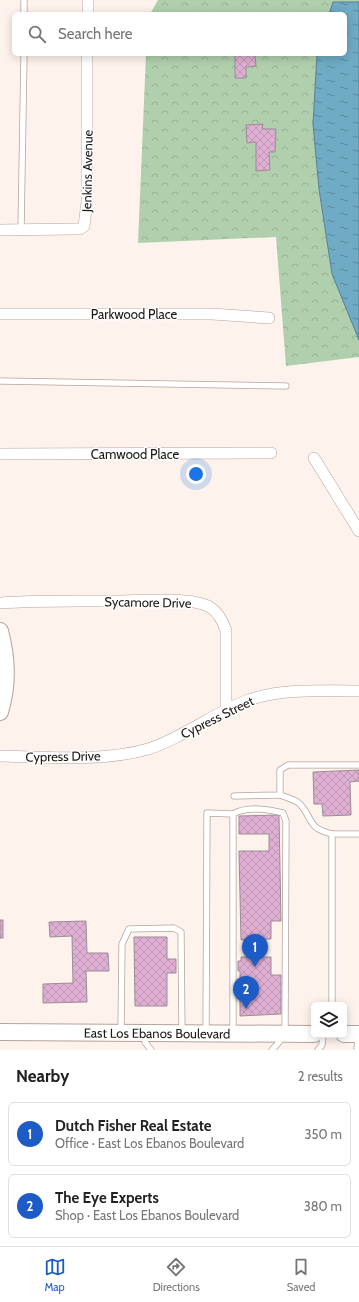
<!DOCTYPE html>
<html lang="en">
<head>
<meta charset="utf-8">
<style>
	:root { --surface:#fff; --page:#f2f2f2; --text:#222; --muted:#767676; --line:#e0e0e0; --accent:#1d5bc7 }
	body { margin:0; font-family:Cabin,sans-serif; background:var(--page); color:var(--text) }
	.controls { position:absolute; right:12px; bottom:12px; display:grid; overflow:hidden; border-radius:6px; box-shadow:0 2px 10px #0003 }
	.controls button { width:36px; height:36px; display:grid; place-items:center; padding:0; border:0; border-bottom:1px solid var(--line); background:var(--surface); color:var(--text); font:20px sans-serif }
	.you { position:absolute; left:196px; top:474px; width:14px; height:14px; margin:-10px; border:3px solid #fff; border-radius:50%; background:#1a73e8; box-shadow:0 0 0 6px #1a73e833 }
	.badge { display:grid; place-items:center; width:26px; height:26px; border-radius:50%; background:var(--accent); color:#fff; font-size:13px; font-weight:700 }
	.pin { position:absolute; translate:-50% -33px; filter:drop-shadow(0 1px 2px #0008) }
	.pin::after { content:''; position:absolute; top:21px; width:14px; height:12px; background:inherit; clip-path:polygon(0 0,100% 0,50% 100%) }
	.list { margin:0; padding:0; list-style:none }
	h2 { display:flex; justify-content:space-between; align-items:center; height:52px; margin:0; padding:0 16px; font-size:17px }
	h2 small { font-size:13px; font-weight:400; color:var(--muted) }
	.list li { display:grid; grid-template-columns:26px 1fr auto; gap:12px; align-items:center; box-sizing:border-box; height:64px; margin:0 8px 8px; padding:0 8px; border:1px solid var(--line); border-radius:6px }
	.list b { display:block; font-size:15px; white-space:nowrap }
	.list p { margin:0; font-size:13px; white-space:nowrap; color:var(--muted) }
	.list em { font-size:13px; font-style:normal; color:var(--muted) }
	.icon { flex:none; width:22px; height:22px; fill:none; stroke:currentColor; stroke-width:2; stroke-linecap:round; stroke-linejoin:round }
	.map { position:relative; flex:none; width:359px; height:1050px; overflow:hidden }
	.search { position:absolute; background:var(--surface); box-shadow:0 2px 10px #0003; left:12px; right:12px; top:12px; height:44px; display:flex; align-items:center; gap:10px; box-sizing:border-box; padding:0 14px; border-radius:6px; color:var(--muted); font-size:15px }
	.sheet { height:196px; background:var(--surface) }
	nav { display:flex; justify-content:space-around; align-items:center; box-sizing:border-box; height:56px; border-top:1px solid var(--line); background:var(--surface); font-size:11px; color:var(--muted) }
	nav a { display:grid; justify-items:center; gap:2px }
	nav .on { color:var(--accent) }
	.map>svg:first-child { display:block }
</style>
</head>
<body>
<div class="map">
<svg width="359" height="1050" viewBox="0 0 359 1050">
	<defs>
		<pattern id="forest-crowns" width="20" height="18" patternUnits="userSpaceOnUse"><rect width="20" height="18" fill="#b0d0ad"/><path d="M2 6a3 3 0 1 1 6 0M12 15a3 3 0 1 1 6 0" fill="none" stroke="#97b294"/></pattern>
		<pattern id="water-ripples" width="26" height="14" patternUnits="userSpaceOnUse"><rect width="26" height="14" fill="#6fabc4"/><path d="M2 4q2-2 4 0t4 0M15 11q2-2 4 0t4 0" fill="none" stroke="#5b8a9e"/></pattern>
		<pattern id="building-cross-hatch" width="8" height="8" patternUnits="userSpaceOnUse"><rect width="8" height="8" fill="#dfafd3"/><path d="M0 0l8 8M0 8l8-8" fill="none" stroke="#bf96b4"/></pattern>
	</defs>
	<rect width="100%" height="100%" fill="#fdf3ec"/>
	<g fill="url(#forest-crowns)">
		<polygon points="158,0 359,0 359,2 334,2 329,14 150,14"/>
		<polygon points="146,54 317,54 313,124 319,189 332,274 359,340 359,357 286,366 276,237 138,243"/>
	</g>
	<polygon fill="url(#water-ripples)" stroke="#577f90" points="333,2 359,2 359,340 332,274 319,189 313,124 317,54 345,54 345,14 329,14"/>
	<g fill="url(#building-cross-hatch)" stroke="#9b8c97">
		<polygon points="235,54 255,56 256,66 246,67 246,78 235,78"/>
		<polygon points="263,124 262,129 276,129 275,152 269,152 270,170 256,171 256,142 247,143 246,125"/>
		<polygon points="359,770 359,781 350,782 351,815 323,816 322,804 314,804 313,772"/>
		<polygon points="279,815 281,921 271,921 271,939 241,940 239,851 269,851 269,834 239,834 239,816"/>
		<rect x="0" y="920" width="3" height="18"/>
		<polygon points="86,921 87,953 108,953 109,971 86,971 87,1002 43,1003 43,984 73,983 72,936 50,937 49,922"/>
		<polygon points="134,937 167,937 167,959 176,959 176,973 167,973 167,1006 135,1006"/>
		<polygon points="241,957 271,957 271,975 281,975 281,1014 240,1016 240,971 238,971 238,961 241,961"/>
	</g>
	<g fill="none" stroke-linecap="round" stroke-linejoin="round">
		<defs>
			<g id="lane">
				<polyline points="24,14 24,0"/>
				<polyline points="21,230 24,54"/>
				<polyline points="0,381 286,386"/>
				<path d="M280,795C286,797 296,800 300,804C314,820 307,828 332,834"/>
				<polyline points="234,796 280,795 280,770 288,765 359,765"/>
				<path d="M233,814C246,806 268,809 283,813L286,821L285,1033"/>
				<polyline points="332,1005 332,834 359,834"/>
				<polyline points="121,1031 122,944 129,929 174,928 181,932 182,1033"/>
				<polyline points="146,1033 145,1042 151,1050"/>
				<polyline points="206,1033 207,813 233,814 233,1031"/>
				<polyline points="272,1050 280,1041 280,1035"/>
				<polyline points="318,1050 322,1045 323,1035"/>
				<polyline points="357,1050 358,1034"/>
			</g>
			<g id="street">
				<polyline points="88,14 88,0"/>
				<polyline points="0,230 74,229 80,229 84,226 87,202 87,54"/>
				<polyline points="0,314 212,314 269,318"/>
				<polyline points="0,454 271,453"/>
				<polyline points="314,458 359,531"/>
				<path d="M0,603C39,600 77,601 116,601C140,601 190,596 210,607C219,613 223,621 226,631V711"/>
				<path d="M0,756C45,757 104,762 148,749C183,738 213,713 248,700C284,688 322,691 359,691"/>
			</g>
			<g id="secondary">
				<path d="M0,631C7,657 8,686 0,712"/>
				<path id="s1" d="M0,1032L314,1034"/>
				<polyline points="344,1034 359,1034"/>
			</g>
		</defs>
		<use href="#lane" stroke="#b4a399" stroke-width="7"/>
		<use href="#street" stroke="#b4a399" stroke-width="12"/>
		<use href="#secondary" stroke="#b4a399" stroke-width="18"/>
		<use href="#lane" stroke="#fff" stroke-width="5.5"/>
		<use href="#street" stroke="#fff" stroke-width="11"/>
		<use href="#secondary" stroke="#fff" stroke-width="16"/>
	</g>
	<g text-anchor="middle" dominant-baseline="central" stroke-width="3" stroke-linejoin="round" paint-order="stroke">
		<g font-size="13" fill="#1e1815" stroke="#fff">
			<text transform="translate(87 171) rotate(-89)">Jenkins Avenue</text>
			<text x="134" y="314">Parkwood Place</text>
			<text x="135" y="454">Camwood Place</text>
			<text transform="translate(148 602) rotate(1)">Sycamore Drive</text>
			<text transform="translate(217 717) rotate(-26)">Cypress Street</text>
			<text transform="translate(63 756) rotate(-1)">Cypress Drive</text>
			<text stroke="none"><textPath href="#s1" startOffset="157">East Los Ebanos Boulevard</textPath></text>
		</g>
	</g>
</svg>
<div class="controls">
<button><svg class="icon" aria-label="layers" viewBox="0 0 24 24"><path d="M12 4l9 5-9 5-9-5zM3 14l9 5 9-5"/></svg></button>
</div>
<div class="you"></div>
<div class="pin badge" style="left:255px;top:967px">1</div>
<div class="pin badge" style="left:246px;top:1009px">2</div>
<div class="search"><svg class="icon" aria-label="search" viewBox="0 0 24 24"><circle cx="10" cy="10" r="6"/><path d="M15 15l6 6"/></svg>Search here</div>
</div>
<section class="sheet">
<h2>Nearby<small>2 results</small></h2>
<ul class="list">
<li><span class="badge">1</span><div><b>Dutch Fisher Real Estate</b><p>Office · East Los Ebanos Boulevard</p></div><em>350 m</em></li>
<li><span class="badge">2</span><div><b>The Eye Experts</b><p>Shop · East Los Ebanos Boulevard</p></div><em>380 m</em></li>
</ul>
</section>
<nav>
<a class="on"><svg class="icon" aria-label="map" viewBox="0 0 24 24"><path d="M3 6l6-2 6 2 6-2v14l-6 2-6-2-6 2zM9 4v14M15 6v14"/></svg>Map</a>
<a><svg class="icon" aria-label="directions" viewBox="0 0 24 24"><path d="M12 3l9 9-9 9-9-9zM9 14v-3h6M13 9l2 2-2 2"/></svg>Directions</a>
<a><svg class="icon" aria-label="saved" viewBox="0 0 24 24"><path d="M7 4h10v16l-5-4-5 4z"/></svg>Saved</a>
</nav>
</body>
</html>
